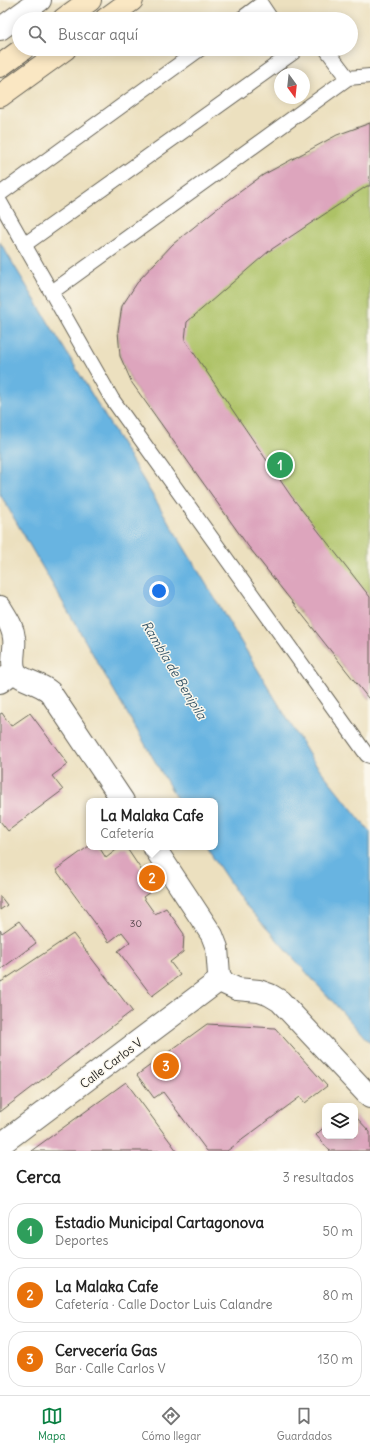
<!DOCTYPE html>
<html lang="es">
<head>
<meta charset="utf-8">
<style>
	:root { --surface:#fff; --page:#f6f6f6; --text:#222; --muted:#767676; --line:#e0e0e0; --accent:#0b8043 }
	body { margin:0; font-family:Delius,sans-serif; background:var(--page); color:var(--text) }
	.controls { position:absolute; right:12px; bottom:12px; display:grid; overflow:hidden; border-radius:8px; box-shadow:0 2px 10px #0003 }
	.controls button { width:36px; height:36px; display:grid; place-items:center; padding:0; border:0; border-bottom:1px solid var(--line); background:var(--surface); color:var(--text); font:20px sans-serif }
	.compass { position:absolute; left:274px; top:68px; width:36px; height:36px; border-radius:50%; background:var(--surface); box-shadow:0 2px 10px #0003; rotate:165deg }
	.you { position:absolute; left:159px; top:591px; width:14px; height:14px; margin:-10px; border:3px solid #fff; border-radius:50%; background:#1a73e8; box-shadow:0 0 0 6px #1a73e833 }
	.badge { display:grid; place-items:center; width:26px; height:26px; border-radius:50%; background:var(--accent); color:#fff; font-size:13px; font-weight:700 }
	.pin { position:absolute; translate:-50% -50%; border:2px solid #fff; box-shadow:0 1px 4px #0006 }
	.popup { position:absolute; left:86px; top:798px; width:132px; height:52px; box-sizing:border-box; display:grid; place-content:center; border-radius:8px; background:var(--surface); filter:drop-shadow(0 1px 3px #0005); font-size:13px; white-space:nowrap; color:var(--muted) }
	.popup b { font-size:15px; color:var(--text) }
	.popup::after { content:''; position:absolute; left:50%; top:100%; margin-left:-8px; border:8px solid transparent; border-top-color:var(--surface) }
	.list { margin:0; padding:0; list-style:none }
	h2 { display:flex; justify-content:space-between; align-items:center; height:52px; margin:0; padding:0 16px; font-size:17px }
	h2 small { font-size:13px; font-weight:400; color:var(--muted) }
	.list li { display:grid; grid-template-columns:26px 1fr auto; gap:12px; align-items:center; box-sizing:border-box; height:56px; margin:0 8px 8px; padding:0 8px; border:1px solid var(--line); border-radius:16px }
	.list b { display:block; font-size:15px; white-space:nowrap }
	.list p { margin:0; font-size:13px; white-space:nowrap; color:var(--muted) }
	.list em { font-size:13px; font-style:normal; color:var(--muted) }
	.icon { flex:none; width:22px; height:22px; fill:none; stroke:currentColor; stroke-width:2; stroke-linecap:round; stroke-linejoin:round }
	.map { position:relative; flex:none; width:370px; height:1151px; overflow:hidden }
	.search { position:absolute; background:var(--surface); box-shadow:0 2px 10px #0003; left:12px; right:12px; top:12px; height:44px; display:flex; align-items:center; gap:10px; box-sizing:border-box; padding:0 14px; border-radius:22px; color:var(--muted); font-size:15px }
	.sheet { height:244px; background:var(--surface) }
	nav { display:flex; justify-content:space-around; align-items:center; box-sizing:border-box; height:56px; border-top:1px solid var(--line); background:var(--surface); font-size:11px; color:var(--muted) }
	nav a { display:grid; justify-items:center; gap:2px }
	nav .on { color:var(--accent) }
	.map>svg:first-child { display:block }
</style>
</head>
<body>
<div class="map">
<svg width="370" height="1151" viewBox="0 0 370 1151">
	<rect width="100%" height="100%" fill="#fbf7ec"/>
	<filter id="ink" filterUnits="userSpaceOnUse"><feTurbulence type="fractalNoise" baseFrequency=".025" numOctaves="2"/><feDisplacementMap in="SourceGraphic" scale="8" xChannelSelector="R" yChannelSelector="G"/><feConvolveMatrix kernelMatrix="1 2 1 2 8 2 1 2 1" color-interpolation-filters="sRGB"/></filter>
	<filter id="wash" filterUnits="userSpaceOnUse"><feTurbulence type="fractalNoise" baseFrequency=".012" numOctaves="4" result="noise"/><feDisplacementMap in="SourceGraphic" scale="16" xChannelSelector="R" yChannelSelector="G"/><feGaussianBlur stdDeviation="0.9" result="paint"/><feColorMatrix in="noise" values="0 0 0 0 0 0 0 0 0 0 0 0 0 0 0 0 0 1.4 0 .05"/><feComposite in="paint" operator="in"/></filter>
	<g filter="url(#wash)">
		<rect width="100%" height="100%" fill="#ece0bf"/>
		<polygon fill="#adc266" stroke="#646f41" points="370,123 370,699 368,698 248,546 132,383 120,356 118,331 122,306 139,280 173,244 263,175 337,135"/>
		<polygon fill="#68b4e1" stroke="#42687e" points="0,242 311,758 370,832 370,1043 242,901 206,847 215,847 215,801 178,801 0,494"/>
		<g id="blocks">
			<g fill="#dda5bd">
				<polygon points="370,123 370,186 367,186 269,251 187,322 185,340 291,496 370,597 370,699 368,698 248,546 132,383 120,356 118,331 122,306 139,280 173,244 215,210 263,175 337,135"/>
				<polygon points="2,713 11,726 30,713 68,764 52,776 63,790 8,831 0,821 0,714"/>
				<polygon points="89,846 89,847 99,847 106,858 120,847 126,847 154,889 143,897 155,914 166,908 184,934 183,952 170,962 180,975 152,996 118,951 130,942 122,932 109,942 56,870"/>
				<polygon points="0,896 7,905 0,910"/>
				<polygon points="19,921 36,943 0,970 0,930 2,933"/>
				<polygon points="73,934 132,1011 0,1112 0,980 1,982"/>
				<polygon points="207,1024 275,1028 327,1086 305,1103 300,1097 227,1151 207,1151 163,1092 154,1098 137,1075"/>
				<polygon points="126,1082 177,1151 31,1151"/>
				<polygon points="355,1116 370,1132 370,1151 330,1151 316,1135 325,1126 325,1136 355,1136"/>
			</g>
		</g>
	</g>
	<g filter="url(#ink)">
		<use href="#blocks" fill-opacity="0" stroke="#656155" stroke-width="1"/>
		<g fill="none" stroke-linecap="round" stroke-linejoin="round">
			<defs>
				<g id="service">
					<polyline points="241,19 261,4 271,19"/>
					<polyline points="326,49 348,78"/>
					<polyline points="0,194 200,49"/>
					<polyline points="0,202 112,399 367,755 370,756"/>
					<polyline points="24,245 294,52"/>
					<polyline points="52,292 348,78 370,76"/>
				</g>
				<g id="minor">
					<polyline points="0,29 40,0"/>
					<path d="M0,607C6,617 13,626 14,638C16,649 9,665 17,674C24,681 40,683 50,692L123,801"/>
					<polyline points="0,682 15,671"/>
					<polyline points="154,847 212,935 217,948 219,975 224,983 237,989 259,991 270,995 280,1001 370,1097"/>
					<polyline points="0,1145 221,979"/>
				</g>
				<g id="secondary">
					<polyline points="64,19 90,0"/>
					<polyline points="106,19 132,0"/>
					<polyline points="0,66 23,49"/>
					<polyline points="0,96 65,49"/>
				</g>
			</defs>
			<use href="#service" stroke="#656155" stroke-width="16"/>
			<use href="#minor" stroke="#656155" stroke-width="24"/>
			<use href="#secondary" stroke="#656155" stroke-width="24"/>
			<use href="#service" stroke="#fff" stroke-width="14"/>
			<use href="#minor" stroke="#fff" stroke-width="22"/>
			<use href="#secondary" stroke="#fae7c3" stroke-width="22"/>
		</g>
	</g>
	<g text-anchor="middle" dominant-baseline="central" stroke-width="3" stroke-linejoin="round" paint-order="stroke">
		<g font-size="10" fill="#4c3e44">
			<text x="136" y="923">30</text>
		</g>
		<g font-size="12" fill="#1c1c1c" stroke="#fbf7ec">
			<text transform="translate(111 1063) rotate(-37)">Calle Carlos V</text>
		</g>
		<g font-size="13" font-style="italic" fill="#3a596b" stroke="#fbf7ec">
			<text transform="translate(174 670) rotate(59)">Rambla de Benipila</text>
		</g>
	</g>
</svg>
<div class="controls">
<button><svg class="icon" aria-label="layers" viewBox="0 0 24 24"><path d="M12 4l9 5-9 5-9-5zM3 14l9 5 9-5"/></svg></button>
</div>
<svg class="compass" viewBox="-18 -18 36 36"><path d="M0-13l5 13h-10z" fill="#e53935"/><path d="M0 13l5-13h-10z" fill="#767676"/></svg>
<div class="you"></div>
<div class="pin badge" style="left:280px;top:465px;background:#2e9e5b">1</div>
<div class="pin badge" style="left:152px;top:878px;background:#e8710a">2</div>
<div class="popup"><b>La Malaka Cafe</b>Cafetería</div>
<div class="pin badge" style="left:166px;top:1066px;background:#e8710a">3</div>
<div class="search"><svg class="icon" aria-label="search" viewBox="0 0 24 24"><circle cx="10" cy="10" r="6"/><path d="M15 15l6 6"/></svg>Buscar aquí</div>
</div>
<section class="sheet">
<h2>Cerca<small>3 resultados</small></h2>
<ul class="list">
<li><span class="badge" style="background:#2e9e5b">1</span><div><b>Estadio Municipal Cartagonova</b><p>Deportes</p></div><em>50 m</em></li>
<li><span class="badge" style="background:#e8710a">2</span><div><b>La Malaka Cafe</b><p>Cafetería · Calle Doctor Luis Calandre</p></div><em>80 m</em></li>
<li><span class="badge" style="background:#e8710a">3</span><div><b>Cervecería Gas</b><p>Bar · Calle Carlos V</p></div><em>130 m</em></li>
</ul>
</section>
<nav>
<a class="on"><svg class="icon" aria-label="map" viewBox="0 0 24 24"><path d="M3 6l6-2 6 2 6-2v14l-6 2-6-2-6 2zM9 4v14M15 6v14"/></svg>Mapa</a>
<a><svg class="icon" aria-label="directions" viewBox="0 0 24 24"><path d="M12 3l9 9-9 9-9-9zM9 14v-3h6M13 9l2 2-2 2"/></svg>Cómo llegar</a>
<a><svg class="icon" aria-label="saved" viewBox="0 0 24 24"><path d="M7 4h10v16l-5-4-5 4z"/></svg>Guardados</a>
</nav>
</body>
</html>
